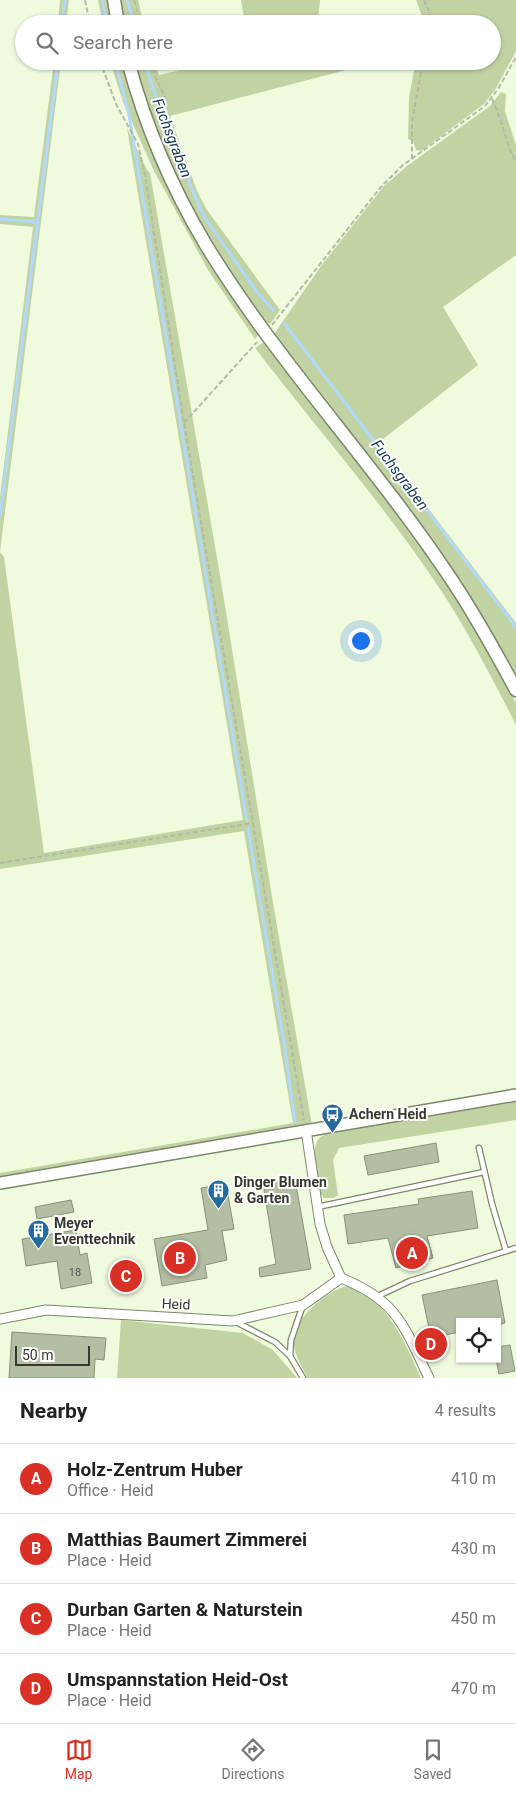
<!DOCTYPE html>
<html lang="en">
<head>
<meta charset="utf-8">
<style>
	:root { --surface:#fff; --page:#f2f2f2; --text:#222; --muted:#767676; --line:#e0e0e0; --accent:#d93025 }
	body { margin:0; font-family:Roboto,sans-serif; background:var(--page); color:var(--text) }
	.controls { position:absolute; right:15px; bottom:15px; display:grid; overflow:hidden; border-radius:0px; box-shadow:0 1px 4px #0004 }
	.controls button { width:45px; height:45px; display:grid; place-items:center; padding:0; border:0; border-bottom:1px solid var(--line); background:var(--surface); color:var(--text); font:25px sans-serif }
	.scale { position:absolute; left:15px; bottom:12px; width:75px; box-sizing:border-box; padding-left:5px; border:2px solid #35392e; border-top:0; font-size:14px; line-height:18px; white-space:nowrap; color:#35392e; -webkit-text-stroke:4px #fff; paint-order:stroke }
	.you { position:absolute; left:360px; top:640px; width:18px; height:18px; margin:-12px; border:4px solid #fff; border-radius:50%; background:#1a73e8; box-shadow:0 0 0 8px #1a73e833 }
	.badge { display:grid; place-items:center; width:32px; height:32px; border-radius:50%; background:var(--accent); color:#fff; font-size:16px; font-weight:700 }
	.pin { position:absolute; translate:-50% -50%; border:2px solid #fff; box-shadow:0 1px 5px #0006 }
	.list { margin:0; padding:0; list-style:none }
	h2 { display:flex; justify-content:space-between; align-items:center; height:65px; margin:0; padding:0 20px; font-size:21px }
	h2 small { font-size:16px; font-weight:400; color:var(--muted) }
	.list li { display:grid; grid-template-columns:32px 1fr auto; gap:15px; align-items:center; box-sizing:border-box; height:70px; padding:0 20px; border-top:1px solid var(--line) }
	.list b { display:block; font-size:19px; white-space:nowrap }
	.list p { margin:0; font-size:16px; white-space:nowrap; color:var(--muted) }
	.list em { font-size:16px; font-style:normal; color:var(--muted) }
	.icon { flex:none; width:28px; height:28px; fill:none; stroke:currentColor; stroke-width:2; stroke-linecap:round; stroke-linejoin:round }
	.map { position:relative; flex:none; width:516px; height:1378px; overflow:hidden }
	.search { position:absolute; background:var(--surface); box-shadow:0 1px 4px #0004; left:15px; right:15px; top:15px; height:55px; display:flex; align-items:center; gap:12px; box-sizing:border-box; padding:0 18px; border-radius:28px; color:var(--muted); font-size:19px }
	.sheet { height:345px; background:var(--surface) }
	nav { display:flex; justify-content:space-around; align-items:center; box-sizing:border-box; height:70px; border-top:1px solid var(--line); background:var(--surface); font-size:14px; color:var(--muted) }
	nav a { display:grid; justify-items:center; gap:2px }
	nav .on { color:var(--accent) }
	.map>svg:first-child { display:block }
</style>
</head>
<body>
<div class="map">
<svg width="516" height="1378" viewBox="0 0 516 1378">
	<rect width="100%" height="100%" fill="#f0fbde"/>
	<g fill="#c1d3a2">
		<polygon points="60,0 69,0 66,24 58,24"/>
		<polygon points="98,0 107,0 112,24 103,24"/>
		<polygon points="120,0 138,0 144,24 125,24"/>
		<polygon points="241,0 320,0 318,21 344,16 355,24 245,24"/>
		<polygon points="416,0 516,0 516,51 495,90 484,104 421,151 416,150 413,141 408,139 409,97 416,61 492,61 492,24 422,24 422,16"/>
		<polygon points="54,61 61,61 0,552 4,557 44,853 243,820 127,128 147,170 150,173 220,575 274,909 312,1125 0,1178 0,1173 293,1123 244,831 0,869 0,497 33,227 0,224 0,215 34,217"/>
		<polygon points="110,61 121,61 153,154 178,208 259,334 255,339 208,270 154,171 123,102"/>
		<path d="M134,61H155L159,75L221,61H381L170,116L197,191L207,210L280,310L271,323L265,324C210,242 158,158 134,61Z"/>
		<polygon points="501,92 506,94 505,111 516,145 516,255 443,307 478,365 378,443 516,623 516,679 480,613 274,334 321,266 383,187 407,166 490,106"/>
		<path d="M264,342L398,514L445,579L505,680L516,703V725C493,680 470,635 442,592C386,507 317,429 255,348Z"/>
		<path d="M516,1102V1120L339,1148L333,1160L338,1195L333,1198H324L320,1193C318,1179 309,1153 318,1140C321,1135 327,1134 332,1132Z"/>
		<path d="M347,1286C387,1297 405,1343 421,1378H307C303,1367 295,1357 294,1345C292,1319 324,1292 347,1286Z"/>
		<polygon points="121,1320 243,1333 273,1350 297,1378 117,1378"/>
	</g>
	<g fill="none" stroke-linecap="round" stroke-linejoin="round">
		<g stroke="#b1d9fd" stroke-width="3">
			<polyline points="102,0 107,24"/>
			<polyline points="127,0 134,24"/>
			<polyline points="62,24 65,0"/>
			<polyline points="115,61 129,115 247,821"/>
			<polyline points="144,61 166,127 204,217 258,293 274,311"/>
			<polyline points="0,219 37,222"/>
			<polyline points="284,323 516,627"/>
			<polyline points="0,516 58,61"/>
			<polyline points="248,828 284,1043 295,1122"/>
		</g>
	</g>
	<g fill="#b4bea3" stroke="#879176">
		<polygon points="436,1143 439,1162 368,1175 364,1156"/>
		<polygon points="295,1179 311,1269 260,1277 259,1268 276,1264 263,1184"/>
		<polygon points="226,1184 234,1229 222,1231 227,1260 205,1265 207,1278 162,1286 154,1239 208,1230 201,1188"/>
		<polygon points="472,1191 478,1228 427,1236 433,1258 396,1268 388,1238 348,1244 344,1215 419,1204 418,1199"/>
		<polygon points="71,1200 74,1212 37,1219 35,1207"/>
		<polygon points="76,1230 80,1255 87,1253 92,1283 61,1289 57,1261 26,1266 22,1239"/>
		<polygon points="130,1260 136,1290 123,1292 117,1263"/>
		<polygon points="497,1280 505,1323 497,1325 497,1322 460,1322 460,1332 431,1338 422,1295"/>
		<polygon points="12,1332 106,1338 104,1360 95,1359 94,1378 9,1378"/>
		<polygon points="510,1345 515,1371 499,1374 496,1359 497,1347"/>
	</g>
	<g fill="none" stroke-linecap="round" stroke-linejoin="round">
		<defs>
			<g id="service">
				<polyline points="479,1148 492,1204 506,1251"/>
				<polyline points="317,1207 484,1172"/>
				<polyline points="378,1296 410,1281 516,1248"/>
				<polyline points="236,1322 275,1342 290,1356"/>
				<polyline points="303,1378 290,1356 291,1340 303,1305"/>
			</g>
			<g id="minor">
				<path d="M306,1130L320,1224L327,1247L341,1278C397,1300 404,1326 429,1378"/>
				<polyline points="0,1319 46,1310 233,1321 303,1305 341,1278"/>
			</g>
			<polyline id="tertiary" points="0,1183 516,1095"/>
			<g id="secondary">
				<polyline points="114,0 118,24"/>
				<path d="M128,61C145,125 172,188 206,245C276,360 370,459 445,570C472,609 494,649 516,690"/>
			</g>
		</defs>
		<use href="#service" stroke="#7c866c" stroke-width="7"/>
		<use href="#minor" stroke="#7c866c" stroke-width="11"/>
		<use href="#tertiary" stroke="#7c866c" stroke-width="14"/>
		<use href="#secondary" stroke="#7c866c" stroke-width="15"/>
		<g stroke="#b2bba4" stroke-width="2" stroke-dasharray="5 2.5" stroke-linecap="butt">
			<polyline points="85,0 90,24"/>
			<polyline points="134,0 141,24"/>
			<polyline points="424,0 429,11 429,24"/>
			<polyline points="100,61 116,104 138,144 145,175 184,423 304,1121"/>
			<polyline points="151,61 156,79 165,97 152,104"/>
			<path d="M492,99C502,119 505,142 516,162"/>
			<polyline points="412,159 412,122 423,61"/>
			<polyline points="272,325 380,188 403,165 485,106 498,89 516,57"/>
			<polyline points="184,423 257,342"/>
			<polyline points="0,863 253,823"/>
		</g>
		<use href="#service" stroke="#fff" stroke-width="4.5"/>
		<use href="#minor" stroke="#fff" stroke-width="9"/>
		<use href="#tertiary" stroke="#fff" stroke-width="11"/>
		<use href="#secondary" stroke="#fff" stroke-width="12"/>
	</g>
	<defs>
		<symbol id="bus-pin" viewBox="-11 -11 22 30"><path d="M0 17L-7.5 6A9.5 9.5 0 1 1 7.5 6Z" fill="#256a9f" stroke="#fff"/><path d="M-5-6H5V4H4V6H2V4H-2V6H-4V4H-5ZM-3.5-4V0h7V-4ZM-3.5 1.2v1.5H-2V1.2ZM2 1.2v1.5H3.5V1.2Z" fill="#fff"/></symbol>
		<symbol id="building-pin" viewBox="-11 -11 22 30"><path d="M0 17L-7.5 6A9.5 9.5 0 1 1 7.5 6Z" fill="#256a9f" stroke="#fff"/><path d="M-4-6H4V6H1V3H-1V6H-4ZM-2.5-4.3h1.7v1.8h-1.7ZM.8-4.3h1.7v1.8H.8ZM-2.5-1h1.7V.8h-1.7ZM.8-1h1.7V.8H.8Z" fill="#fff"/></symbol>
	</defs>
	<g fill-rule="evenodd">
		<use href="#bus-pin" x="320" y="1102" width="25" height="34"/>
		<use href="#building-pin" x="206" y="1178" width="25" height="34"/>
		<use href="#building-pin" x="26" y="1218" width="25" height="34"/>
	</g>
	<g text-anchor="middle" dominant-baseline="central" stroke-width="4" stroke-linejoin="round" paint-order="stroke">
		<g font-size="11" fill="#555a4b">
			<text x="75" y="1272">18</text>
		</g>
		<g font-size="14" font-weight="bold" fill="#35392e" stroke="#fff" text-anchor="start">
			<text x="349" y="1114">Achern Heid</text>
			<text x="234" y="1182">Dinger Blumen<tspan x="234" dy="16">&amp; Garten</tspan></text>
			<text x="54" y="1223">Meyer<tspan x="54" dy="16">Eventtechnik</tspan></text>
		</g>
		<g font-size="14" fill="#35392e" stroke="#fff">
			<text transform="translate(176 1304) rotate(3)">Heid</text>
		</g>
		<g font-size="15" font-style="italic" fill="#113755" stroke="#fff">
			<text transform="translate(172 138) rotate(69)">Fuchsgraben</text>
			<text transform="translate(400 475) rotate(53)">Fuchsgraben</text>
		</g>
	</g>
</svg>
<div class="controls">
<button><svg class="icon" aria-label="locate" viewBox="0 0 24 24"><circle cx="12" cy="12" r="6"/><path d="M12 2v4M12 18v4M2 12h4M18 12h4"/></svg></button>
</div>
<div class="scale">50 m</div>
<div class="you"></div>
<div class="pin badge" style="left:412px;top:1253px">A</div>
<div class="pin badge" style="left:180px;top:1258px">B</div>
<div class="pin badge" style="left:126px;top:1276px">C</div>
<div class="pin badge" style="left:431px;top:1344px">D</div>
<div class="search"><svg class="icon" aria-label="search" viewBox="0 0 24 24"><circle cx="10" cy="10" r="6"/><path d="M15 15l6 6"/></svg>Search here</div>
</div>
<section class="sheet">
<h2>Nearby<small>4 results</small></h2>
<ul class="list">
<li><span class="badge">A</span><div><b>Holz-Zentrum Huber</b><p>Office · Heid</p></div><em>410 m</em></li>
<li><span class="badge">B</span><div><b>Matthias Baumert Zimmerei</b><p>Place · Heid</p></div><em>430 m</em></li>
<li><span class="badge">C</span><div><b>Durban Garten &amp; Naturstein</b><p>Place · Heid</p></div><em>450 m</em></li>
<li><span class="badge">D</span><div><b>Umspannstation Heid-Ost</b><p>Place · Heid</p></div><em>470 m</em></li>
</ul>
</section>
<nav>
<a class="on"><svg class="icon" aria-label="map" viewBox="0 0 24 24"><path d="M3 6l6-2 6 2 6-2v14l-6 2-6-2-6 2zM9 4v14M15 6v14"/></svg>Map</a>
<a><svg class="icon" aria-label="directions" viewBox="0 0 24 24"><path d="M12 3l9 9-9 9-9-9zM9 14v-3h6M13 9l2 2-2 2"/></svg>Directions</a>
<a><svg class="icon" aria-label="saved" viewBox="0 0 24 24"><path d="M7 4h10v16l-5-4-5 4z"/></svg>Saved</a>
</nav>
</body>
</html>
